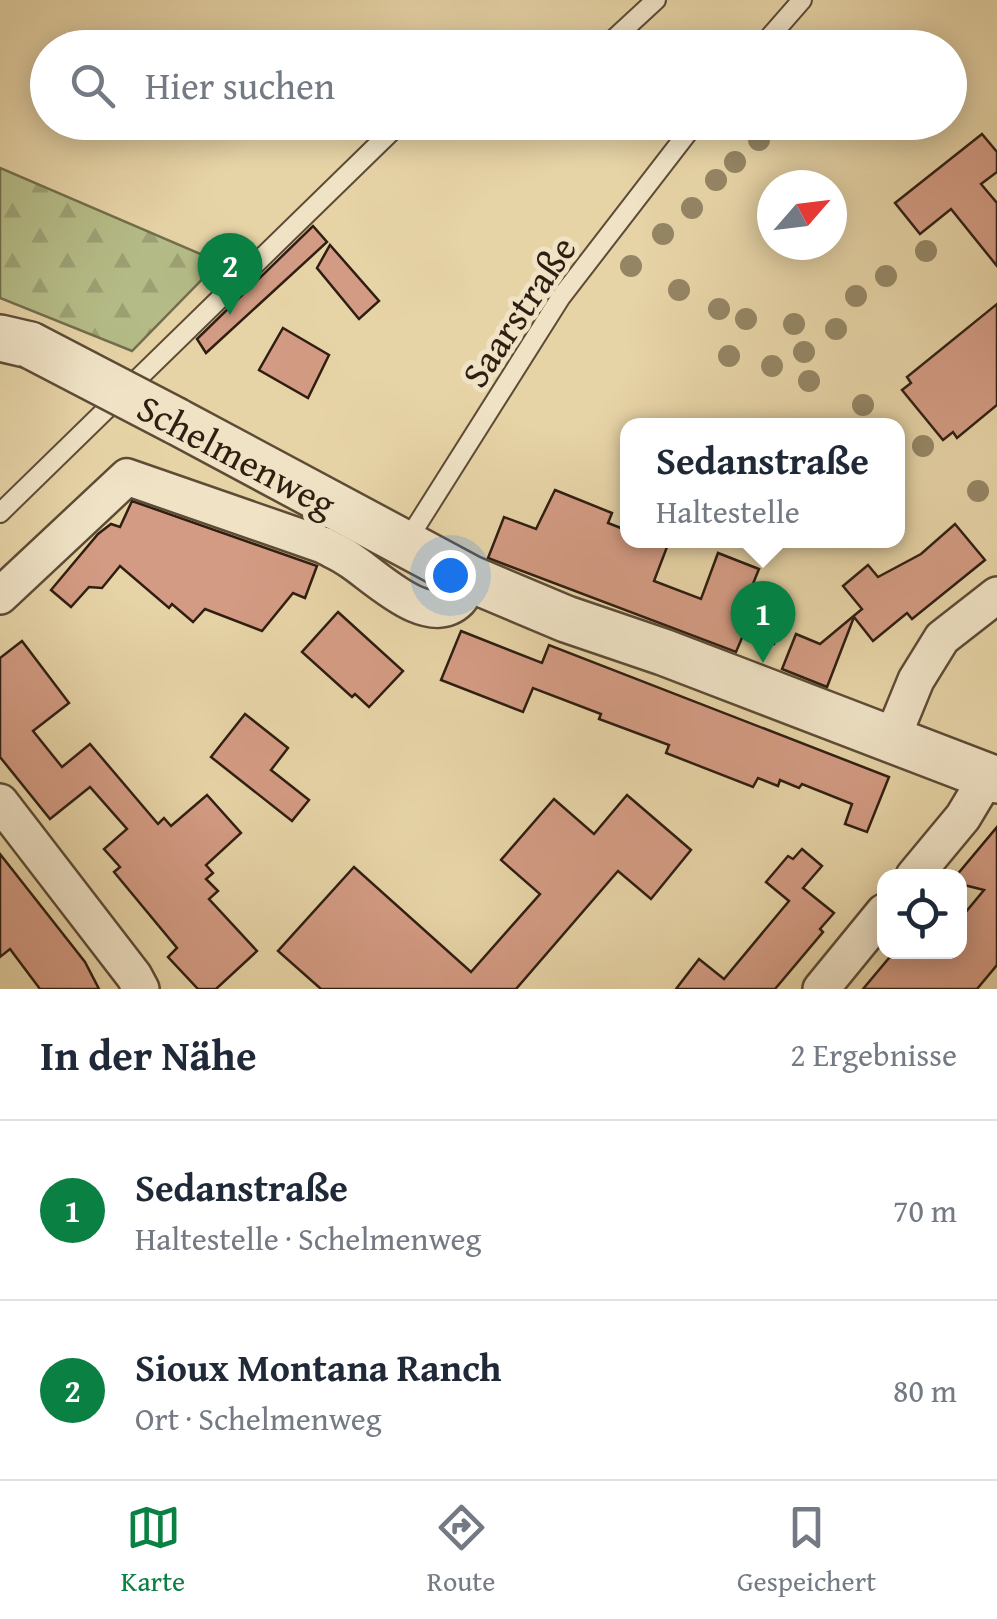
<!DOCTYPE html>
<html lang="de">
<head>
<meta charset="utf-8">
<style>
	:root { --surface:#fff; --page:#f6f6f7; --text:#1f2937; --muted:#747a83; --line:#e0e1e3; --accent:#0b8043 }
	body { margin:0; font-family:"Gentium Book Plus",serif; background:var(--page); color:var(--text) }
	.controls { position:absolute; right:30px; bottom:30px; display:grid; overflow:hidden; border-radius:20px; box-shadow:0 5px 25px #0003 }
	.controls button { width:90px; height:90px; display:grid; place-items:center; padding:0; border:0; border-bottom:2px solid var(--line); background:var(--surface); color:var(--text); font:50px sans-serif }
	.compass { position:absolute; left:757px; top:170px; width:90px; height:90px; border-radius:50%; background:var(--surface); box-shadow:0 5px 25px #0003; rotate:62deg }
	.you { position:absolute; left:450px; top:575px; width:35px; height:35px; margin:-25px; border:8px solid #fff; border-radius:50%; background:#1a73e8; box-shadow:0 0 0 15px #1a73e833 }
	.badge { display:grid; place-items:center; width:65px; height:65px; border-radius:50%; background:var(--accent); color:#fff; font-size:32px; font-weight:700 }
	.pin { position:absolute; translate:-50% -82px; filter:drop-shadow(0 2px 5px #0008) }
	.pin::after { content:''; position:absolute; top:52px; width:35px; height:30px; background:inherit; clip-path:polygon(0 0,100% 0,50% 100%) }
	.popup { position:absolute; left:620px; top:418px; width:285px; height:130px; box-sizing:border-box; display:grid; place-content:center; border-radius:20px; background:var(--surface); filter:drop-shadow(0 2px 8px #0005); font-size:32px; white-space:nowrap; color:var(--muted) }
	.popup b { font-size:38px; color:var(--text) }
	.popup::after { content:''; position:absolute; left:50%; top:100%; margin-left:-20px; border:20px solid transparent; border-top-color:var(--surface) }
	.list { margin:0; padding:0; list-style:none }
	h2 { display:flex; justify-content:space-between; align-items:center; height:130px; margin:0; padding:0 40px; font-size:42px }
	h2 small { font-size:32px; font-weight:400; color:var(--muted) }
	.list li { display:grid; grid-template-columns:65px 1fr auto; gap:30px; align-items:center; box-sizing:border-box; height:180px; padding:0 40px; border-top:2px solid var(--line) }
	.list b { display:block; font-size:38px; white-space:nowrap }
	.list p { margin:0; font-size:32px; white-space:nowrap; color:var(--muted) }
	.list em { font-size:32px; font-style:normal; color:var(--muted) }
	.icon { flex:none; width:55px; height:55px; fill:none; stroke:currentColor; stroke-width:2; stroke-linecap:round; stroke-linejoin:round }
	.map { position:relative; flex:none; width:997px; height:989px; overflow:hidden }
	.search { position:absolute; background:var(--surface); box-shadow:0 5px 25px #0003; left:30px; right:30px; top:30px; height:110px; display:flex; align-items:center; gap:25px; box-sizing:border-box; padding:0 35px; border-radius:55px; color:var(--muted); font-size:38px }
	.sheet { height:490px; background:var(--surface) }
	nav { display:flex; justify-content:space-around; align-items:center; box-sizing:border-box; height:140px; border-top:2px solid var(--line); background:var(--surface); font-size:28px; color:var(--muted) }
	nav a { display:grid; justify-items:center; gap:5px }
	nav .on { color:var(--accent) }
	.map>svg:first-child { display:block }
</style>
</head>
<body>
<div class="map">
<svg width="997" height="989" viewBox="0 0 997 989">
	<defs>
		<pattern id="forest-firs" width="22" height="20" patternUnits="userSpaceOnUse" patternTransform="scale(2.5)"><rect width="22" height="20" fill="#b5bc87"/><path d="M5 1l3.5 6h-7zM16 11l3.5 6h-7z" fill="#9ca174"/></pattern>
	</defs>
	<rect width="100%" height="100%" fill="#e6d3a6"/>
	<filter id="stains"><feTurbulence type="fractalNoise" baseFrequency=".002" numOctaves="4"/><feColorMatrix values="0 0 0 0 .2 0 0 0 0 .09 0 0 0 0 .02 0 0 0 .5 -.17"/></filter>
	<radialGradient id="worn" r=".72"><stop offset=".6" stop-color="#630" stop-opacity="0"/><stop offset="1" stop-color="#630" stop-opacity=".3"/></radialGradient>
	<polygon fill="url(#forest-firs)" stroke="#726d4c" stroke-width="2.5" points="0,168 219,262 132,351 0,298"/>
	<g fill="#d39b83" stroke="#2f1e11" stroke-width="2.5">
		<polygon points="982,134 997,152 997,172 981,184 997,203 997,266 951,209 920,234 895,203"/>
		<polygon points="313,226 327,242 206,353 197,339"/>
		<polygon points="330,245 379,301 359,319 317,268"/>
		<polygon points="997,304 997,405 957,438 953,432 943,440 902,390 911,383 907,377"/>
		<polygon points="283,328 329,355 308,398 259,370"/>
		<polygon points="555,490 612,513 608,523 626,530 628,540 649,540 667,547 654,581 701,599 718,553 759,569 746,601 784,616 774,644 744,633 736,652 488,558 504,517 536,529"/>
		<polygon points="132,501 317,566 305,598 293,593 262,631 205,609 193,622 172,604 169,608 120,566 102,588 89,587 71,607 51,590 98,534 111,524 120,527"/>
		<polygon points="955,524 985,560 912,619 907,613 873,641 854,617 827,687 782,669 796,634 820,644 862,609 843,586 868,565 878,577 921,554"/>
		<polygon points="338,612 403,671 369,707 355,694 352,697 302,652"/>
		<polygon points="461,631 542,663 549,645 889,777 867,832 845,824 852,804 802,784 799,788 780,780 778,786 758,778 753,787 666,753 669,745 599,719 601,714 533,688 523,712 441,680"/>
		<polygon points="22,641 69,703 33,731 62,767 90,744 158,824 164,818 171,826 207,795 241,833 206,865 213,873 206,879 218,891 209,899 257,951 216,989 198,989 168,957 177,948 114,872 120,867 104,849 127,829 90,787 50,819 0,757 0,658"/>
		<polygon points="245,714 288,748 271,770 309,800 292,821 211,757"/>
		<polygon points="627,795 691,850 651,899 618,871 516,989 321,989 278,951 354,867 471,972 540,894 501,860 554,799 594,834"/>
		<polygon points="997,827 997,965 977,989 863,989 894,952 960,952 960,919 984,890 960,884 960,876 956,876"/>
		<polygon points="802,849 822,866 803,888 834,913 820,929 823,932 775,989 676,989 699,959 724,979 789,901 766,882 788,856 793,859"/>
		<polygon points="0,854 85,962 99,989 40,989 10,949 0,957"/>
	</g>
	<g fill="none" stroke-linecap="round" stroke-linejoin="round">
		<defs>
			<g id="service">
				<polyline points="604,48 656,0"/>
				<polyline points="760,48 802,0"/>
				<polyline points="0,513 401,122"/>
				<polyline points="405,544 561,297 696,122"/>
			</g>
			<g id="minor">
				<path d="M0,596L127,477L323,545C332,550 342,554 350,560C374,575 428,631 459,600C464,595 467,585 471,579"/>
				<polyline points="891,741 916,680 942,638 997,595"/>
				<polyline points="0,802 134,976 141,989"/>
				<polyline points="914,876 963,817 987,777"/>
				<polyline points="821,989 884,912"/>
			</g>
			<g id="tertiary">
				<polyline points="0,338 30,345"/>
				<polyline points="176,421 471,579 566,619 663,652 997,780"/>
			</g>
		</defs>
		<use href="#service" stroke="#5d4b36" stroke-width="22"/>
		<use href="#minor" stroke="#5d4b36" stroke-width="40"/>
		<use href="#tertiary" stroke="#5d4b36" stroke-width="50"/>
		<use href="#service" stroke="#efe2c5" stroke-width="18"/>
		<use href="#minor" stroke="#efe2c5" stroke-width="35"/>
		<use href="#tertiary" stroke="#efe2c5" stroke-width="45"/>
		<defs>
			<polyline id="tertiary-bridge" points="30,345 176,421"/>
		</defs>
		<use href="#tertiary-bridge" stroke="#5d4b36" stroke-width="50" stroke-linecap="butt"/>
		<use href="#tertiary-bridge" stroke="#efe2c5" stroke-width="45"/>
	</g>
	<g fill="#948564">
		<circle cx="759" cy="140" r="11"/>
		<circle cx="735" cy="162" r="11"/>
		<circle cx="716" cy="180" r="11"/>
		<circle cx="692" cy="208" r="11"/>
		<circle cx="663" cy="234" r="11"/>
		<circle cx="926" cy="251" r="11"/>
		<circle cx="631" cy="266" r="11"/>
		<circle cx="886" cy="276" r="11"/>
		<circle cx="679" cy="290" r="11"/>
		<circle cx="856" cy="296" r="11"/>
		<circle cx="719" cy="309" r="11"/>
		<circle cx="746" cy="319" r="11"/>
		<circle cx="794" cy="324" r="11"/>
		<circle cx="836" cy="329" r="11"/>
		<circle cx="804" cy="352" r="11"/>
		<circle cx="729" cy="356" r="11"/>
		<circle cx="772" cy="366" r="11"/>
		<circle cx="809" cy="381" r="11"/>
		<circle cx="863" cy="405" r="11"/>
		<circle cx="923" cy="446" r="11"/>
		<circle cx="978" cy="491" r="11"/>
	</g>
	<g text-anchor="middle" dominant-baseline="central" stroke-width="10" stroke-linejoin="round" paint-order="stroke">
		<g font-size="38" fill="#2f1e11" stroke="#efe2c5">
			<text transform="translate(518 311) rotate(-56)">Saarstraße</text>
			<text transform="translate(237 455) rotate(28)">Schelmenweg</text>
		</g>
	</g>
	<rect width="100%" height="100%" filter="url(#stains)"/>
	<rect width="100%" height="100%" fill="url(#worn)"/>
</svg>
<div class="controls">
<button><svg class="icon" aria-label="locate" viewBox="0 0 24 24"><circle cx="12" cy="12" r="6"/><path d="M12 2v4M12 18v4M2 12h4M18 12h4"/></svg></button>
</div>
<svg class="compass" viewBox="-18 -18 36 36"><path d="M0-13l5 13h-10z" fill="#e53935"/><path d="M0 13l5-13h-10z" fill="#747a83"/></svg>
<div class="you"></div>
<div class="pin badge" style="left:763px;top:663px">1</div>
<div class="popup"><b>Sedanstraße</b>Haltestelle</div>
<div class="pin badge" style="left:230px;top:315px">2</div>
<div class="search"><svg class="icon" aria-label="search" viewBox="0 0 24 24"><circle cx="10" cy="10" r="6"/><path d="M15 15l6 6"/></svg>Hier suchen</div>
</div>
<section class="sheet">
<h2>In der Nähe<small>2 Ergebnisse</small></h2>
<ul class="list">
<li><span class="badge">1</span><div><b>Sedanstraße</b><p>Haltestelle · Schelmenweg</p></div><em>70 m</em></li>
<li><span class="badge">2</span><div><b>Sioux Montana Ranch</b><p>Ort · Schelmenweg</p></div><em>80 m</em></li>
</ul>
</section>
<nav>
<a class="on"><svg class="icon" aria-label="map" viewBox="0 0 24 24"><path d="M3 6l6-2 6 2 6-2v14l-6 2-6-2-6 2zM9 4v14M15 6v14"/></svg>Karte</a>
<a><svg class="icon" aria-label="directions" viewBox="0 0 24 24"><path d="M12 3l9 9-9 9-9-9zM9 14v-3h6M13 9l2 2-2 2"/></svg>Route</a>
<a><svg class="icon" aria-label="saved" viewBox="0 0 24 24"><path d="M7 4h10v16l-5-4-5 4z"/></svg>Gespeichert</a>
</nav>
</body>
</html>
